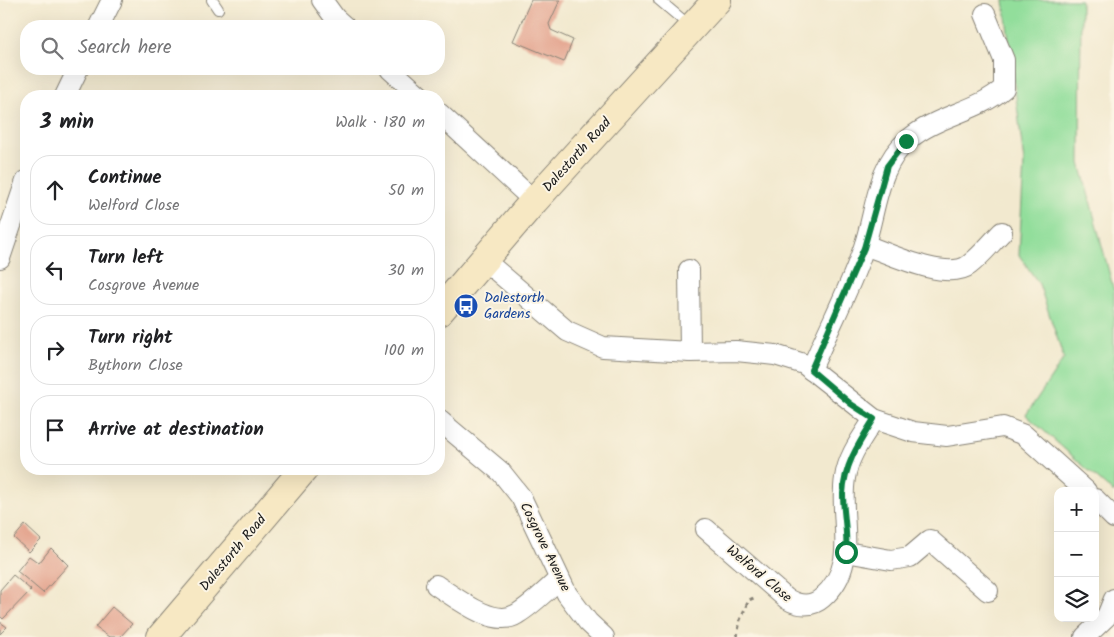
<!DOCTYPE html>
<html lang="en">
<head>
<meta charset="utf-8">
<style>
	:root { --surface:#fff; --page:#f6f6f6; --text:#202124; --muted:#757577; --line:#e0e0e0 }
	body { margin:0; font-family:Kalam,sans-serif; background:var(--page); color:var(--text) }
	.controls { position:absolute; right:15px; bottom:15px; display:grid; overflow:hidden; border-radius:10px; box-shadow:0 5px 20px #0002 }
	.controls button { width:45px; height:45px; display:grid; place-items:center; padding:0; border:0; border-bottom:1px solid var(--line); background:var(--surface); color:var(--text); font:25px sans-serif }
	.stop { position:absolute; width:15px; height:15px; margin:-11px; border:4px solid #0b8043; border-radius:50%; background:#fff }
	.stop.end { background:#0b8043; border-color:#fff; box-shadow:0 1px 5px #0008 }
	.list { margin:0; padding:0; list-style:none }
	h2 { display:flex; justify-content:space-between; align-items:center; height:65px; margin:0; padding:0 20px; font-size:21px }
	h2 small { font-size:16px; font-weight:400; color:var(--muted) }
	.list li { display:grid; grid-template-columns:32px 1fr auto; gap:15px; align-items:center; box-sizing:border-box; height:70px; margin:0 10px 10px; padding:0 10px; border:1px solid var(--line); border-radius:20px }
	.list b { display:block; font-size:19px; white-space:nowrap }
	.list p { margin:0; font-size:16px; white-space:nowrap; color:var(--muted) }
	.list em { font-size:16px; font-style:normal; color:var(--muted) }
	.icon { flex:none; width:28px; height:28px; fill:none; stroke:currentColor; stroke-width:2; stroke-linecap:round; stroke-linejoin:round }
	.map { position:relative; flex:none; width:1114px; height:637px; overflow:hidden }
	.search { position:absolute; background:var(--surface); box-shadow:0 5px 20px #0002; left:20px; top:20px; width:425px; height:55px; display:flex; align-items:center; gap:12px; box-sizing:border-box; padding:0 18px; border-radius:20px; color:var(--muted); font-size:19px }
	.panel { position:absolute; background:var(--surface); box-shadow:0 5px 20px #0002; left:20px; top:90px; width:425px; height:385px; border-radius:20px }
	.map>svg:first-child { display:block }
</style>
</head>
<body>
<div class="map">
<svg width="1114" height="637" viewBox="0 0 1114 637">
	<rect width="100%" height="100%" fill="#fcf5e5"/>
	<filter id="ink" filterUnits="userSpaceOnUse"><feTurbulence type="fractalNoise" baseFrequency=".02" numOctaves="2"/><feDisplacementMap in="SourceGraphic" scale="10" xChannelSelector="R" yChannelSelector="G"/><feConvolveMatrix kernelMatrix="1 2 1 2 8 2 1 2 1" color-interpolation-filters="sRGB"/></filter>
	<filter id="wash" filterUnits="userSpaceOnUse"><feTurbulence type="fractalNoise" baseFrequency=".0096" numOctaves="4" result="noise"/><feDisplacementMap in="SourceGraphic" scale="20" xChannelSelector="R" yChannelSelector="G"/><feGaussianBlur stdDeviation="1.12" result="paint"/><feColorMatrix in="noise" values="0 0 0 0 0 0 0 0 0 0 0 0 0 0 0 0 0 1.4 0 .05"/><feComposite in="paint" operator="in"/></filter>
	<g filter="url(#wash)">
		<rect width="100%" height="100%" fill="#f2e9cf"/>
		<polygon fill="#92de9b" stroke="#577d5c" points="1004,0 1081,0 1080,163 1114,291 1114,493 1026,415 1064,358 1039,284 1019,255 1024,162"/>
		<g id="blocks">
			<g fill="#e3a28c">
				<polygon points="531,0 560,0 549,24 551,30 573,40 564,62 513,41"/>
				<polygon points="25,525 41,540 29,552 14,538"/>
				<polygon points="51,548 68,565 43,593 17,571 29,556 39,563"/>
				<polygon points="13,575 31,590 3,619 0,616 0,590"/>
				<polygon points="112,607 132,624 120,637 109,637 95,627"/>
				<polygon points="0,622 7,627 0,634"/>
			</g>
		</g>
	</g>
	<g filter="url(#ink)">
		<use href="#blocks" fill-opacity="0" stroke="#878276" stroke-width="1"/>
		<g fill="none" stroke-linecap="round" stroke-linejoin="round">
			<defs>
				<g id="lane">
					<polyline points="212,0 218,9"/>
					<polyline points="659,0 691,27"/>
				</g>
				<g id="street">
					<polyline points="322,0 335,18 344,26"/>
					<polyline points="99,26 112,0"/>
					<polyline points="390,69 420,96"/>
					<polyline points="65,96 78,69"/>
					<polyline points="439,113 534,201"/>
					<path d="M865,245C888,253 947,282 969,265C981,256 991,243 1002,232"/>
					<polyline points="0,258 26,181"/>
					<polyline points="484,260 567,331 603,347 690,352 736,351 775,355 804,364 874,419 913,432 947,436 1003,427 1024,435 1086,491"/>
					<polyline points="689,270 690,352"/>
					<path d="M811,370C828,329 850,289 864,247C876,212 877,165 908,140C937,115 977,112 1004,88V60L985,14"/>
					<polyline points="439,420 501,472 521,497 567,594 588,622 604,637"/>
					<polyline points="1095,499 1114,518"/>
					<path d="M706,529L787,599C799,606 812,607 822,598C861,564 838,520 845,478C848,456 862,438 874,419"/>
					<polyline points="846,552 891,560 910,557 930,540 988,591"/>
					<path d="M436,585C455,597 494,629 517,614C532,605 546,591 559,579"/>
					<polyline points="1085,637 1107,616 1114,599"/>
				</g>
				<g id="secondary">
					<polyline points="439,312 534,201 717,0"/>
					<polyline points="161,637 304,469"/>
				</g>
			</defs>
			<use href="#lane" stroke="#878276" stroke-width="12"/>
			<use href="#street" stroke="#878276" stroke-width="22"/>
			<use href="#secondary" stroke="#878276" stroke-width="30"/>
			<polyline stroke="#878276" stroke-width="3" stroke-dasharray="4 4" stroke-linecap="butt" points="737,637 740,620 749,600 756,597"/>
			<use href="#lane" stroke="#fff" stroke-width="10"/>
			<use href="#street" stroke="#fff" stroke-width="20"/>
			<use href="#secondary" stroke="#f7e8c3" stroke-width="28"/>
		</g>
	</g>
	<g fill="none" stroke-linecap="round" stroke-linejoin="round" filter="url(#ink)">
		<path stroke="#0b8043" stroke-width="6" d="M846,552C848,533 843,513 843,494C844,465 859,443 874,419L851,404L811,370L864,248L887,166L906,141"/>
	</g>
	<defs>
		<symbol id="bus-disc" viewBox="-11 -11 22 22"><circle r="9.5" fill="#1a4fb4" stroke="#fcf5e5"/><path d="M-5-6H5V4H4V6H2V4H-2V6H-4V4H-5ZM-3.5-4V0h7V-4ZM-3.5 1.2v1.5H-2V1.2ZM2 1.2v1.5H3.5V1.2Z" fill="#fff"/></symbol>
	</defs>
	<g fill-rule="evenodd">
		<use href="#bus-disc" x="452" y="292" width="28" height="28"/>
	</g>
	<g text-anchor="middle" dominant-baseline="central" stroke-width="4" stroke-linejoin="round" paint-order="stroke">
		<g font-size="14" fill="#1c1c1c" stroke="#fcf5e5">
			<text transform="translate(577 155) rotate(-48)">Dalestorth Road</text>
			<text transform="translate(545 547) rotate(64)">Cosgrove Avenue</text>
			<text transform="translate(233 553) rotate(-50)">Dalestorth Road</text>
			<text transform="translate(759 574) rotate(40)">Welford Close</text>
		</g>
		<g font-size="14" fill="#164399" stroke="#fcf5e5" text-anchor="start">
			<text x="484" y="298">Dalestorth<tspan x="484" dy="16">Gardens</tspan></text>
		</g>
	</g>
</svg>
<div class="controls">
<button>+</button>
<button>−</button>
<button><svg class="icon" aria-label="layers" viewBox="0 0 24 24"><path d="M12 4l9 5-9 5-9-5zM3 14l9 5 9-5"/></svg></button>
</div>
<div class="stop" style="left:846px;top:552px"></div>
<div class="stop end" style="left:906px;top:141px"></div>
<div class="search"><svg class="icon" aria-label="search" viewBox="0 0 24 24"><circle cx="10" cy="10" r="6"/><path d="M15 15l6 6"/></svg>Search here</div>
<section class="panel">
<h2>3 min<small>Walk · 180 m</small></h2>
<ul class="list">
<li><svg class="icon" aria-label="ahead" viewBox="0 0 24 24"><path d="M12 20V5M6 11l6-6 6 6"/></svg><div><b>Continue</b><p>Welford Close</p></div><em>50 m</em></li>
<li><svg class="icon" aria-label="left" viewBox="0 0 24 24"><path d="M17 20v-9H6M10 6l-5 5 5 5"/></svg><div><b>Turn left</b><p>Cosgrove Avenue</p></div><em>30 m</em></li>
<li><svg class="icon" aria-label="right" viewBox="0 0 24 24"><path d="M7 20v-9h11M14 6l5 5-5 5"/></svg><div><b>Turn right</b><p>Bythorn Close</p></div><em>100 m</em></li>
<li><svg class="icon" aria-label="arrive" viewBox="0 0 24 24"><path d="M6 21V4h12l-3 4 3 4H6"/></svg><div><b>Arrive at destination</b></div></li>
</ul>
</section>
</div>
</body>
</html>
